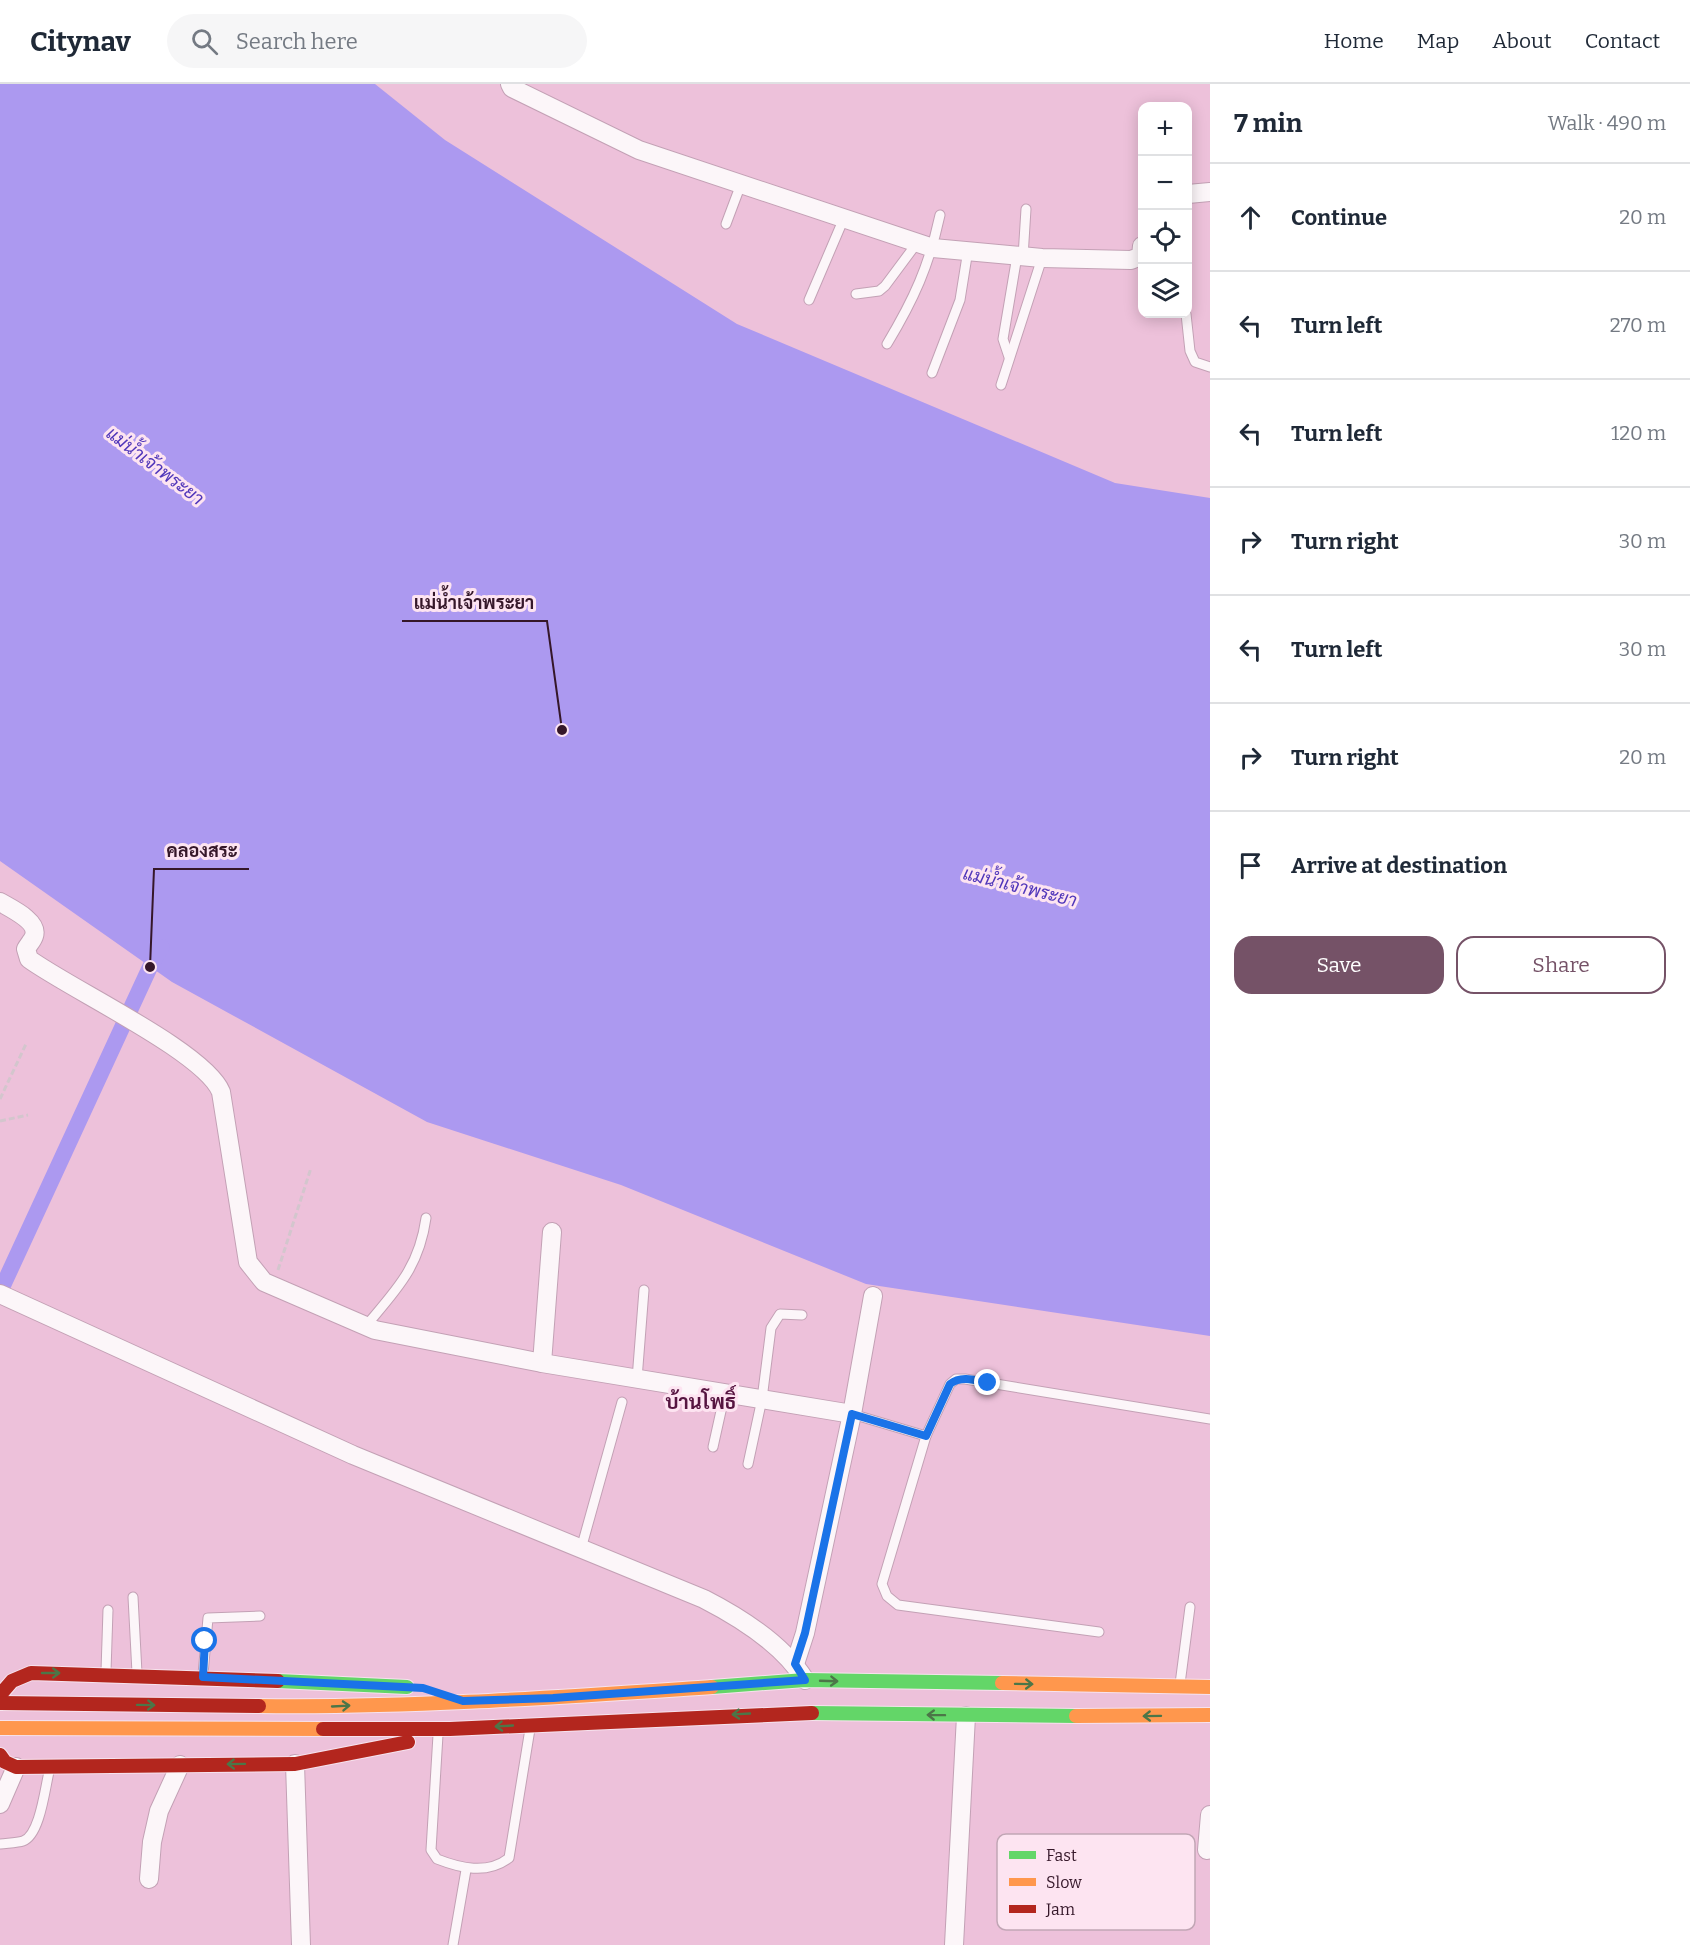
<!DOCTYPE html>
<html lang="en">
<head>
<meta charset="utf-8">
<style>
	:root { --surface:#fff; --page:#f6f6f7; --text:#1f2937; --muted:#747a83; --line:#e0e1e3; --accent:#755267 }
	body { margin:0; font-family:Bitter,Sarabun,serif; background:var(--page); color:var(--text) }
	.controls { position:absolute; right:18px; top:18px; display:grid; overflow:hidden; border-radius:12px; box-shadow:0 3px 15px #0003 }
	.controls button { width:54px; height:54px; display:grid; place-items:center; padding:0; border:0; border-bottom:2px solid var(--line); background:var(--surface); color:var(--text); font:30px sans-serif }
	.stop { position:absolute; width:18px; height:18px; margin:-14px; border:4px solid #1a73e8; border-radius:50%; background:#fff }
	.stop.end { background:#1a73e8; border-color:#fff; box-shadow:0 2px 6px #0008 }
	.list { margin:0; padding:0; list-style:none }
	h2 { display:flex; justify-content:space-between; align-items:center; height:78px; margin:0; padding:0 24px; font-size:26px }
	h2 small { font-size:20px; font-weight:400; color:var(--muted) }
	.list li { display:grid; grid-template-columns:39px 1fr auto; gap:18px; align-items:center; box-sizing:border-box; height:108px; padding:0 24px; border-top:2px solid var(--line) }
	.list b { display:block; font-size:22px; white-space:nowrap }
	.list em { font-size:20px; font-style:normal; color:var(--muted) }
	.actions { display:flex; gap:12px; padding:18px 24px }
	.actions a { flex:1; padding:14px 0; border:2px solid var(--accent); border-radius:18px; text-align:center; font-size:21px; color:var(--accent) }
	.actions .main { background:var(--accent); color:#fff }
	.icon { flex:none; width:33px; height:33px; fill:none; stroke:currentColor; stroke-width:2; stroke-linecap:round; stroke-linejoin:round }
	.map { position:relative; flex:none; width:1210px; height:1861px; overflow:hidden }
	header { display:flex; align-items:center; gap:36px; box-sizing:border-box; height:84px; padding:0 30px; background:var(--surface); border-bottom:2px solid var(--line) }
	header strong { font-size:28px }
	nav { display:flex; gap:33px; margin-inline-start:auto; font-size:21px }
	.search { width:420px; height:54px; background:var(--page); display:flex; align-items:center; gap:15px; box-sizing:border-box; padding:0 21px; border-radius:33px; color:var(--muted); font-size:22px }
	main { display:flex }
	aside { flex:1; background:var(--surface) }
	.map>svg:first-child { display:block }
</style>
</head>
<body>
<header>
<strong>Citynav</strong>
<div class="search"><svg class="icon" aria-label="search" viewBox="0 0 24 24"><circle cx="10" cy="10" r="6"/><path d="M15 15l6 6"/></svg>Search here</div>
<nav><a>Home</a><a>Map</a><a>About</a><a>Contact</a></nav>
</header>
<main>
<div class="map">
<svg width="1210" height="1861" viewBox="0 0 1210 1861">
	<rect width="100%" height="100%" fill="#edc1da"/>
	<polygon fill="#ac99f0" points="0,0 375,0 445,56 737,240 1115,399 1210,414 1210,1252 866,1200 621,1101 427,1038 172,898 0,777"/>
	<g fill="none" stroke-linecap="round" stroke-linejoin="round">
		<polyline stroke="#ac99f0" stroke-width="16" points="0,1208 150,883 162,863"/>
		<defs>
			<g id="lane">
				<polyline points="726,140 741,100"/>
				<polyline points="1023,173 1026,125"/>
				<polyline points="856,210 879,207 885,202 917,159"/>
				<polyline points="809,216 844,134"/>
				<polyline points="1186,230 1190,267 1195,278 1210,283"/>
				<path d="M887,260C914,215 929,182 940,131"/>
				<polyline points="1009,273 1003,255 1017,172"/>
				<polyline points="932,289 960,216 968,166"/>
				<polyline points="1001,301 1042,174"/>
				<path d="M365,1243C396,1206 419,1184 426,1134"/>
				<polyline points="637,1295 644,1206"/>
				<polyline points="852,1330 926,1352 950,1300 956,1295 965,1295 1210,1335"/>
				<polyline points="926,1352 882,1500 887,1512 898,1521 1099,1548"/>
				<polyline points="713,1363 725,1309"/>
				<polyline points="748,1380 762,1315 771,1244 780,1230 802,1231"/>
				<polyline points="581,1465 622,1318"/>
				<polyline points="133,1513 137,1589"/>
				<polyline points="106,1587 108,1526"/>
				<polyline points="203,1590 208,1534 260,1532"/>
				<polyline points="1180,1600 1190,1523"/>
				<path d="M438,1651L431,1766L437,1775C460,1784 487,1791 509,1774L530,1645"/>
				<path d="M0,1760C7,1759 17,1759 23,1757C40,1751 45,1704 49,1688"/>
				<polyline points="453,1861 466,1786"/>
			</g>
			<g id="street">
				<polyline points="510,0 512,4 639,66 933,164 1042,174 1131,176 1141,172 1142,162"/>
				<polyline points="1188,110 1210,108"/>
				<path d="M0,818C10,824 39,837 34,852C33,856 28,861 26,865L29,875C70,905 205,968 221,1008L248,1178L264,1198L375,1246L542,1279L852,1330"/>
				<path d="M0,1210L353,1371L704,1515C741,1534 783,1560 805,1596"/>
				<polyline points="542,1279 552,1148"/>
				<polyline points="795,1580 805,1549 852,1330 873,1212"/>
				<polyline points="295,1680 301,1861"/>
				<polyline points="0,1720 16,1683"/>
				<polyline points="1207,1766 1210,1731"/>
				<polyline points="149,1795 152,1758 159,1727 180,1681"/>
				<polyline points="954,1861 966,1632"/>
			</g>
			<g id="fast">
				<polyline points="278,1597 407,1603"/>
				<polyline points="712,1603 805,1596 1002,1599"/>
				<polyline points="812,1629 1076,1632"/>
			</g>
			<g id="slow">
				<polyline points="1002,1599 1210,1603"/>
				<path d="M259,1622C410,1624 561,1613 712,1603"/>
				<polyline points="1076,1632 1210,1631"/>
				<polyline points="0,1644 323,1645"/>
			</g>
			<g id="jam">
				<polyline points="0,1611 12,1597 31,1589 278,1597"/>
				<polyline points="0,1619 259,1622"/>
				<polyline points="323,1645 450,1645 812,1629"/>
				<polyline points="0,1671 5,1678 16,1683 295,1680 408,1658"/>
			</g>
		</defs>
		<use href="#lane" stroke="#c3a1b5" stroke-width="11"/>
		<use href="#street" stroke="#c3a1b5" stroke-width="20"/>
		<use href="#fast" stroke="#f7e3ee" stroke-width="16"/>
		<use href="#slow" stroke="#f7e3ee" stroke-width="16"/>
		<use href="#jam" stroke="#f7e3ee" stroke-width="16"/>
		<g stroke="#d3c6cd" stroke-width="3" stroke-dasharray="6 3" stroke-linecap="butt">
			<polyline points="0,1015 26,960"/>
			<polyline points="0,1037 28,1031"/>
			<polyline points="278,1186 311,1084"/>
		</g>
		<use href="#lane" stroke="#fcf6f9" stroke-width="9"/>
		<use href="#street" stroke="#fcf6f9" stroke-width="18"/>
		<use href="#fast" stroke="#63d668" stroke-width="14"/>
		<use href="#slow" stroke="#ff974d" stroke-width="14"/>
		<use href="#jam" stroke="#b3261e" stroke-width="14"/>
	</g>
	<defs><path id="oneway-shaft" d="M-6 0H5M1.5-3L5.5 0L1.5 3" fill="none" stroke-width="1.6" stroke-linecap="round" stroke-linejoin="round" transform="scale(1.5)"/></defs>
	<g stroke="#4c7648">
		<use href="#oneway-shaft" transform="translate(51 1589)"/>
		<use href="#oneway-shaft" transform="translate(829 1597) rotate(2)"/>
		<use href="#oneway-shaft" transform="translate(1024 1600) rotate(1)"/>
		<use href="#oneway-shaft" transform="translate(146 1621) rotate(1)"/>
		<use href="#oneway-shaft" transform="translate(341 1622) rotate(-3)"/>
		<use href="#oneway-shaft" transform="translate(741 1630) rotate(177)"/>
		<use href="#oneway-shaft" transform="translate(936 1631) rotate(-179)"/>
		<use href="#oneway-shaft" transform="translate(1152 1632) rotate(179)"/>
		<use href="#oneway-shaft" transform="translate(504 1642) rotate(177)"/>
		<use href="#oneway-shaft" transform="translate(236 1680) rotate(179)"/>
	</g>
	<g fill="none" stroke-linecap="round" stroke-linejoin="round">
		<path stroke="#1a73e8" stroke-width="8" d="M205,1557L203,1593L423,1604L463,1617L553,1614L805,1596L795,1580L805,1549L852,1330L926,1352L950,1300C961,1291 975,1296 988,1299"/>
	</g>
	<g text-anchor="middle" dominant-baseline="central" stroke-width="6" stroke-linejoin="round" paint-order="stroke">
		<g font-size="18" font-style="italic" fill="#5137ba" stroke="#fde4f1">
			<text transform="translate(155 382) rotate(37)">แม่น้ำเจ้าพระยา</text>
			<text transform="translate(1020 803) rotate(14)">แม่น้ำเจ้าพระยา</text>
		</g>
		<g font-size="20" font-weight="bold" fill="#561440" stroke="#fde4f1">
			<text x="701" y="1318">บ้านโพธิ์</text>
		</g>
	</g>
	<rect x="997" y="1750" width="198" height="96" rx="9" fill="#fde4f1" stroke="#c1a6b5" stroke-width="1.5"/>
	<rect x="1009" y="1767" width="27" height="8" fill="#63d668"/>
	<rect x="1009" y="1794" width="27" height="8" fill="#ff974d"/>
	<rect x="1009" y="1821" width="27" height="8" fill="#b3261e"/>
	<g font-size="16" fill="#351729">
		<text x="1046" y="1777">Fast</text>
		<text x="1046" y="1804">Slow</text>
		<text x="1046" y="1831">Jam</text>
	</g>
	<path fill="none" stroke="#351729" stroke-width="2" d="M562 646L547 537H402M150 883L154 785H249"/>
	<g fill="#351729" stroke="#fde4f1" stroke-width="2">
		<circle cx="562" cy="646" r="6"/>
		<circle cx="150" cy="883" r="6"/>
	</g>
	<g font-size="18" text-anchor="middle" font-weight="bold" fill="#351729" stroke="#fde4f1" stroke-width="6" stroke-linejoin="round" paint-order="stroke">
		<text x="474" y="525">แม่น้ำเจ้าพระยา</text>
		<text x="202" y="773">คลองสระ</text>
	</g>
</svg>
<div class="controls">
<button>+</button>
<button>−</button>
<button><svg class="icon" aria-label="locate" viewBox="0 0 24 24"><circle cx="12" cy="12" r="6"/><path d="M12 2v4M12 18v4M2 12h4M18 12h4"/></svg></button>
<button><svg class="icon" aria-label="layers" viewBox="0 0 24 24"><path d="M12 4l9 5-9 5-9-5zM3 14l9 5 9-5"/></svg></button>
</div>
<div class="stop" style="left:205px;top:1557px"></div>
<div class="stop end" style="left:988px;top:1299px"></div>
</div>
<aside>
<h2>7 min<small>Walk · 490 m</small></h2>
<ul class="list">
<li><svg class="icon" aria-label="ahead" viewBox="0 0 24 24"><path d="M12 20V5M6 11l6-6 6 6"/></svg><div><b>Continue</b></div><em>20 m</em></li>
<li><svg class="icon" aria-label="left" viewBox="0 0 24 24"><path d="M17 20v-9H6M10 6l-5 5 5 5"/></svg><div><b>Turn left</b></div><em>270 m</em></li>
<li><svg class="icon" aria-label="left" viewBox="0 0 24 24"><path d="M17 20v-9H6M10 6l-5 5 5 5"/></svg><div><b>Turn left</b></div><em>120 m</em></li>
<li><svg class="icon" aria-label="right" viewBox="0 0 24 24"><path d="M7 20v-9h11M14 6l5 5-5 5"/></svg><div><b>Turn right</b></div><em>30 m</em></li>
<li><svg class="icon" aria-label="left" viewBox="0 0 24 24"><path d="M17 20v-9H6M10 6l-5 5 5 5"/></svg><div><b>Turn left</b></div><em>30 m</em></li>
<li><svg class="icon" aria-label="right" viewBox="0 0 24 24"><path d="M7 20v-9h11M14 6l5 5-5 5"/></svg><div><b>Turn right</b></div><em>20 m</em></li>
<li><svg class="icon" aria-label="arrive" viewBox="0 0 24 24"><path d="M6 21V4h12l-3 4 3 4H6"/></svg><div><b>Arrive at destination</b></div></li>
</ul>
<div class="actions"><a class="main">Save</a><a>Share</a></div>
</aside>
</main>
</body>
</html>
